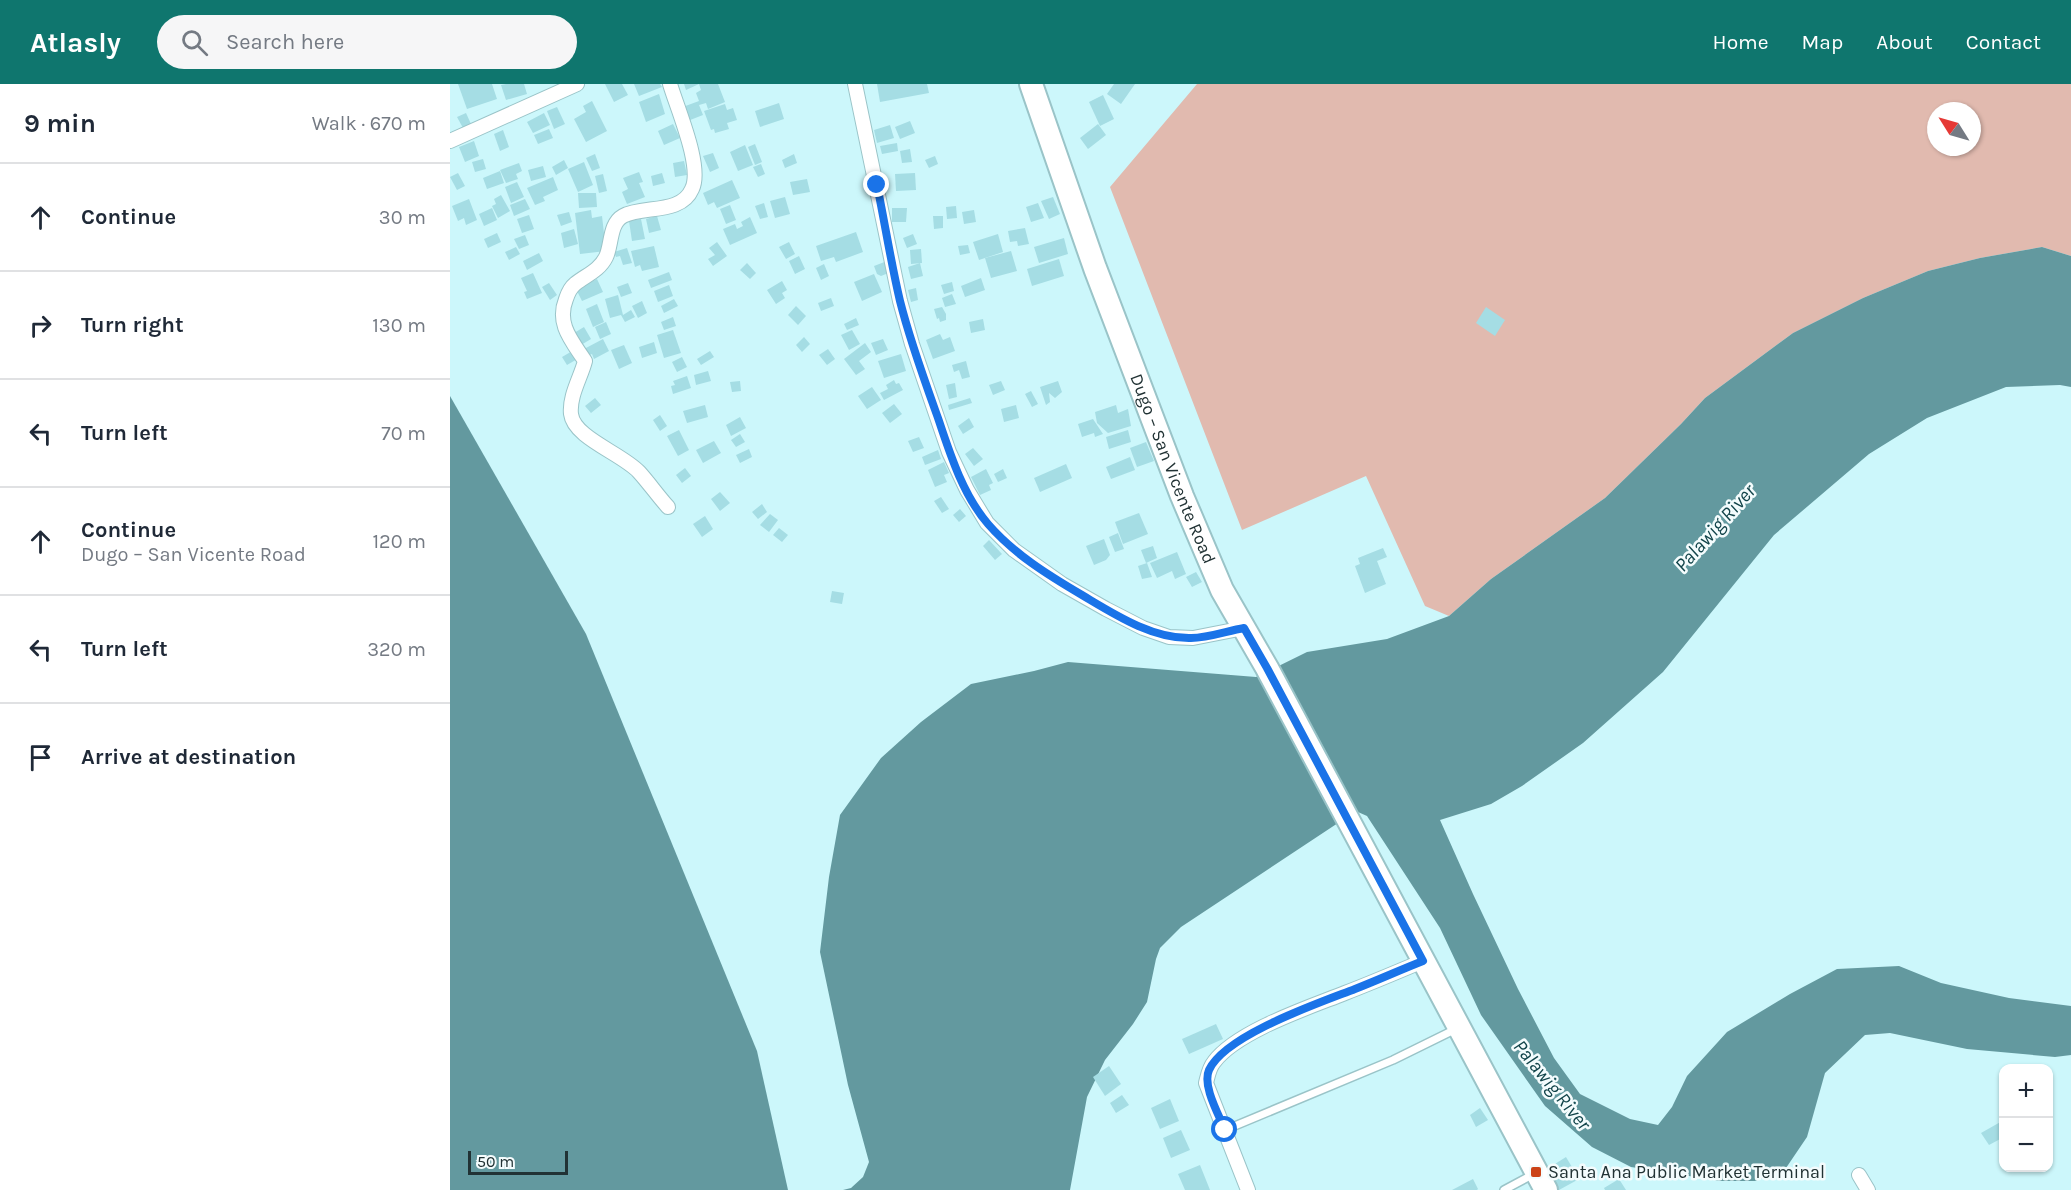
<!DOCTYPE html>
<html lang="en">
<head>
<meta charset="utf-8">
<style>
	:root { --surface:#fff; --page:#f6f6f7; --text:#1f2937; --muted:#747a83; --line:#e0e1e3; --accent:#0f766e }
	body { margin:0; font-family:Karla,sans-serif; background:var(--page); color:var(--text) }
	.controls { position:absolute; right:18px; bottom:18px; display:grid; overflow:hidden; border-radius:12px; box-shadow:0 2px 4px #0004 }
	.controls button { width:54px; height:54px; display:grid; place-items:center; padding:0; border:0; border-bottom:2px solid var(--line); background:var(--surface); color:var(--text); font:30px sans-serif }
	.compass { position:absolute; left:1477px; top:18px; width:54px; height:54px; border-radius:50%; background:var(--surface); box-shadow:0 2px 4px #0004; rotate:307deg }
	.scale { position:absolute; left:18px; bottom:15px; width:100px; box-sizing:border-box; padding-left:6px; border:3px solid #213234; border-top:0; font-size:16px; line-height:21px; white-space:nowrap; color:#213234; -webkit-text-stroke:4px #f4fcfd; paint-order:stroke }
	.stop { position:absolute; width:18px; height:18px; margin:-14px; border:4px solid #1a73e8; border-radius:50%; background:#fff }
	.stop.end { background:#1a73e8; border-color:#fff; box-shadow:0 2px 6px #0008 }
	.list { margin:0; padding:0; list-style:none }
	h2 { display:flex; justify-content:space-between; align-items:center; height:78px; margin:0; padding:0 24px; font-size:26px }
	h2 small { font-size:20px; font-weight:400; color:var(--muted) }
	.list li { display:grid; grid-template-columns:39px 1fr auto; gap:18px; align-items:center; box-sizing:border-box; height:108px; padding:0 24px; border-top:2px solid var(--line) }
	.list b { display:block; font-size:22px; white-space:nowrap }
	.list p { margin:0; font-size:20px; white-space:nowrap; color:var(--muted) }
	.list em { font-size:20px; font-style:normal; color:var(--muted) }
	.icon { flex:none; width:33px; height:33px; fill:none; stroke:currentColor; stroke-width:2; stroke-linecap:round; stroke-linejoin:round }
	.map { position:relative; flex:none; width:1621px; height:1106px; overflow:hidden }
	header { display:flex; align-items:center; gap:36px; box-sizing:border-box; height:84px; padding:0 30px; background:var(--accent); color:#fff }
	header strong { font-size:28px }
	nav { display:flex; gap:33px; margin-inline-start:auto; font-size:21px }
	.search { width:420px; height:54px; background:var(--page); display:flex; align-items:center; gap:15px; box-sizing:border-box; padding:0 21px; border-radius:33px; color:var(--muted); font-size:22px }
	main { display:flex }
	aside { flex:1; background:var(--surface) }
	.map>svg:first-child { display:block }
</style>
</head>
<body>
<header>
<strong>Atlasly</strong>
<div class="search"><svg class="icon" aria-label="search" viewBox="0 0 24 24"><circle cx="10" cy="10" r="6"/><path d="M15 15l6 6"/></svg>Search here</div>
<nav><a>Home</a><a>Map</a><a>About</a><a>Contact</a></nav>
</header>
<main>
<aside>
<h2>9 min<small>Walk · 670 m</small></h2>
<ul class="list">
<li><svg class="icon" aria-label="ahead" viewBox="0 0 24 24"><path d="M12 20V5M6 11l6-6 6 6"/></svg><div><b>Continue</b></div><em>30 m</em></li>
<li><svg class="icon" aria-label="right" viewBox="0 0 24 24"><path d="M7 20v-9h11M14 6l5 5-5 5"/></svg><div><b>Turn right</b></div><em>130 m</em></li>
<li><svg class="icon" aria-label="left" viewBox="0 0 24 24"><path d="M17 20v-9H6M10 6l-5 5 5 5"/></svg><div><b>Turn left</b></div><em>70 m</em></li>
<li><svg class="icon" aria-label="ahead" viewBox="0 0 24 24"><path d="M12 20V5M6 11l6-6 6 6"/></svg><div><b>Continue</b><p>Dugo – San Vicente Road</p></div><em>120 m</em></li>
<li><svg class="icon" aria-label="left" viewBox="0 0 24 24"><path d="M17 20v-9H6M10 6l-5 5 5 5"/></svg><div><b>Turn left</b></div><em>320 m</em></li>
<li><svg class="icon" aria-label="arrive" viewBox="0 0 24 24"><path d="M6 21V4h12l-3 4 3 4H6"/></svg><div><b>Arrive at destination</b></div></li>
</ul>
</aside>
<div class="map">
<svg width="1621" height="1106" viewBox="0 0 1621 1106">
	<rect width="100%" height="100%" fill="#ccf7fb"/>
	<path fill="#e1baaf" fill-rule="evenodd" d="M747,0H1621V172L1592,163L1530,174L1478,187L1413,214L1343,249L1255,314L1231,340L1155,414L1041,495L999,532L975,522L916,392L792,446L660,103ZM1486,27H1522V63H1486Z"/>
	<g fill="#63999f">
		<polygon points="1592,163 1621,172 1621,303 1610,301 1556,303 1477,334 1419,370 1324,451 1213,588 1133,659 1072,702 1041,720 990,736 1023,810 1068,905 1104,974 1130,1010 1180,1035 1208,1041 1222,1023 1237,992 1277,948 1340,910 1387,885 1449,882 1491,899 1559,914 1621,922 1621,971 1605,973 1517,965 1440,949 1415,951 1375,989 1357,1053 1336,1084 1305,1097 1271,1097 1181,1083 1142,1063 1095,1022 1031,931 990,844 917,732 908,728 888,739 731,843 710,864 706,875 697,918 683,940 655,976 637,1013 620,1106 393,1106 401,1104 413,1093 419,1078 398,1001 370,868 379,793 390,731 431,674 471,638 521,600 584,587 618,578 806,593 857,568 937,555 999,532 1041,495 1155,414 1231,340 1255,314 1343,249 1413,214 1478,187 1530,174"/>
		<polygon points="0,312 136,550 307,967 338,1106 0,1106"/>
	</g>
	<g fill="#a5dde4">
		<polygon points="8,0 42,0 47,15 17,25"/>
		<polygon points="56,0 74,0 77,10 56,16 51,1"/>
		<polygon points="155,0 172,0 178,11 164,18"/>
		<polygon points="184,0 210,0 212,3 189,12"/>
		<polygon points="234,0 268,0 275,18 258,25 256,19 249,21 253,31 235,38 230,24 249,17 246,9 251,6 249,0 236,6"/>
		<polygon points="427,0 477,0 479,9 430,18"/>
		<polygon points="664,0 685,0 671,20 657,10"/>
		<polygon points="209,10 215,30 196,38 189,18"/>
		<polygon points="653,11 664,35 650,42 639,18"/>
		<polygon points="142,17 157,47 136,58 124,35 136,28 133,22"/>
		<polygon points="329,19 334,35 310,43 305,27"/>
		<polygon points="275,20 277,26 283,24 287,36 277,39 279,45 265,49 264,45 261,46 254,27"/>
		<polygon points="107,23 115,40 104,45 97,27"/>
		<polygon points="16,29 21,40 13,44 7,33"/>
		<polygon points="94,29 100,41 83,49 77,38"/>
		<polygon points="460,37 465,49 450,55 445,43"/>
		<polygon points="223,40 230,54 214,61 208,47"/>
		<polygon points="648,40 656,51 638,65 630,54"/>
		<polygon points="440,41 444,54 427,59 424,46"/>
		<polygon points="99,45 103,54 88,60 84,51"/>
		<polygon points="53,46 59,63 50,67 44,50"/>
		<polygon points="24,57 29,72 15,78 9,63"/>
		<polygon points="447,59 448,67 432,70 430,62"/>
		<polygon points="305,60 312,78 305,81 298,63"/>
		<polygon points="295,61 303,81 288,87 280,68"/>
		<polygon points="460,65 462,78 452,79 450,67"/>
		<polygon points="263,69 269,84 260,88 253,72"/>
		<polygon points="145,70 150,84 142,87 136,74"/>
		<polygon points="344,70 347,79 335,84 332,76"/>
		<polygon points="485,72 488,80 479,84 475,76"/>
		<polygon points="33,75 36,85 25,88 22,78"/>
		<polygon points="114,76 118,84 106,91 102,83"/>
		<polygon points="234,77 237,91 225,93 223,79"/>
		<polygon points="134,78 143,101 128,108 118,85"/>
		<polygon points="69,79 72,87 66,90 68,95 56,99 50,86"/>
		<polygon points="311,80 315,90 308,93 303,83"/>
		<polygon points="93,82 96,93 81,97 78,86"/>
		<polygon points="50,87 54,99 37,105 33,94"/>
		<polygon points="189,88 193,98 189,99 195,113 177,120 172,108 178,105 173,94"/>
		<polygon points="8,89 15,102 7,106 0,93"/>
		<polygon points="212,89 215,99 203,102 201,92"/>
		<polygon points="465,89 466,106 446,107 445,90"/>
		<polygon points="153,90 157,107 149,109 145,92"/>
		<polygon points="103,93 108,106 93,113 95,117 85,121 77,104"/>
		<polygon points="357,95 360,108 343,111 340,98"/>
		<polygon points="282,96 290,114 267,124 264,118 258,121 253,109"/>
		<polygon points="67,98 74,113 61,119 55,103"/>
		<polygon points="128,109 146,109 147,123 129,124"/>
		<polygon points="51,111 60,127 48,134 42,122 46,120 44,115"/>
		<polygon points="335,113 340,130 325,134 320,117"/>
		<polygon points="603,113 610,130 599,135 591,117"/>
		<polygon points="19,115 27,136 16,141 14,134 8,137 2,122"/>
		<polygon points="75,115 80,125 64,132 60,121"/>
		<polygon points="314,119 318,133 310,135 305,122"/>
		<polygon points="588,119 594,134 581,138 576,123"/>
		<polygon points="280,121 286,136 276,140 270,125"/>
		<polygon points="506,122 507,134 497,135 496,123"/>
		<polygon points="42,124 47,136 34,142 29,130"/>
		<polygon points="442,124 457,124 456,138 442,138"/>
		<polygon points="141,126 142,134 152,132 156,167 130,170 125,129"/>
		<polygon points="524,126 526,138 514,140 512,128"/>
		<polygon points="119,128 122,138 111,142 107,131"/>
		<polygon points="79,131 84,145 72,149 67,135"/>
		<polygon points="207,132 211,146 199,149 196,135"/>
		<polygon points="483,132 493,132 493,144 484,145"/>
		<polygon points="300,133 307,149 280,161 273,145 285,140 287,145 293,142 291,138"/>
		<polygon points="191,135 195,155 182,157 179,137"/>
		<polygon points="575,144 579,160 568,162 567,157 560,158 558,147"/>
		<polygon points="124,145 128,160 114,164 111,149"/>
		<polygon points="406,148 413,168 386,178 384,173 371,177 366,162"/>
		<polygon points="47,149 51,158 38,164 34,155"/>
		<polygon points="463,150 467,160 457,164 453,154"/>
		<polygon points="548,150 553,168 529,176 523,158"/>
		<polygon points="75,151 79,161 69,165 64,155"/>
		<polygon points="614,154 618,170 589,179 584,163"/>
		<polygon points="267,158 277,172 263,182 258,175 265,171 259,164"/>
		<polygon points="339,158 345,170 336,175 329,163"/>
		<polygon points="518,161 520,169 510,171 508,162"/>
		<polygon points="204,162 209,183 192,187 190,181 185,183 181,167"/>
		<polygon points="66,163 70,170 59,176 55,168"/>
		<polygon points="177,164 182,179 173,181 170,172 166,173 164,168"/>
		<polygon points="471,165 472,179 461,180 460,166"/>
		<polygon points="561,167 567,187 541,194 535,174"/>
		<polygon points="89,169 93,177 77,186 73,177"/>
		<polygon points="349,172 355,185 345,190 339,177"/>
		<polygon points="609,175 614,192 582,202 577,185"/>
		<polygon points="437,177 441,188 431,192 427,190 424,182"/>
		<polygon points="297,179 306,189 300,195 290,186"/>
		<polygon points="470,179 473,192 461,195 458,183"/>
		<polygon points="374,180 379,192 371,196 366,184"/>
		<polygon points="219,188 222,196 201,204 198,196"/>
		<polygon points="83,189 92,209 77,215 74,208 77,207 71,194"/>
		<polygon points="424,190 432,208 412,217 404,198"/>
		<polygon points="531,194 535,206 515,213 511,202"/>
		<polygon points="147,195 153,208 132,217 126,205"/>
		<polygon points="332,197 337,206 332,209 335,214 326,220 317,206"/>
		<polygon points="502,198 504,207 494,210 491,201"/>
		<polygon points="99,199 107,211 100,216 92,203"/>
		<polygon points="178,199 182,209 171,213 167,203"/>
		<polygon points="219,201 223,212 208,218 204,207"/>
		<polygon points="466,204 468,216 461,218 458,206"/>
		<polygon points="502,210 506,220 495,223 492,214"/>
		<polygon points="168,211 173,231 181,226 185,233 175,238 171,231 160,234 155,215"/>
		<polygon points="381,214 384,222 371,227 368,219"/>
		<polygon points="224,215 228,222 214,229 211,222"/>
		<polygon points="192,217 197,229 188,234 182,222"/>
		<polygon points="147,220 154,238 143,243 136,225"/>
		<polygon points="346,222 356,232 348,241 338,231"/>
		<polygon points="492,223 496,230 496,236 490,238 489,234 487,235 484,225"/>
		<polygon points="1036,223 1055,236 1045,252 1026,239"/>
		<polygon points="223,233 226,242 214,246 211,238"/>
		<polygon points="406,234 409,241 397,246 394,240"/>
		<polygon points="533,235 535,246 521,249 519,238"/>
		<polygon points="156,238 161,250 150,255 145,243"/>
		<polygon points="134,243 141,255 131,261 124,249"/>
		<polygon points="223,246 231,269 214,274 207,251"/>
		<polygon points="402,246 410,260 399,266 391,251"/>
		<polygon points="490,250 493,256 500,253 505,267 483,275 476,256"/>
		<polygon points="354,253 360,260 352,268 346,261"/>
		<polygon points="153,255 159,267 144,275 142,270 137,272 134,265"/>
		<polygon points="433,255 438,266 426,271 421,259"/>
		<polygon points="204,258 207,269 192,274 189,263"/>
		<polygon points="415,259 421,268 409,277 415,285 406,291 394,275"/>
		<polygon points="174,261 182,279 169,285 161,266"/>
		<polygon points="378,265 385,275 377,281 369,271"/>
		<polygon points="124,266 129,274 117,281 112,273"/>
		<polygon points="260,267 264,273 251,281 247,275"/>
		<polygon points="451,270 456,287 434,294 428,277"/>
		<polygon points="232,273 237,283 227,288 222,278"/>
		<polygon points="516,277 520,293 512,295 509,286 504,288 502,281"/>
		<polygon points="258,287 261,297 246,301 244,291"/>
		<polygon points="237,292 241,304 223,310 221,302 225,301 223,297"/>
		<polygon points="444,296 446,300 449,299 453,306 434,316 430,309 438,305 436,301"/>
		<polygon points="290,297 291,307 282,308 280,298"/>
		<polygon points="551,297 555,306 543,311 539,301"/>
		<polygon points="608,297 612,308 605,314 599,309 600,318 596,321 590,303"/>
		<polygon points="505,299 507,313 499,315 496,301"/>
		<polygon points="422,303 431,316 417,325 408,312"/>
		<polygon points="581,307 588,320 582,323 575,310"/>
		<polygon points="145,314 151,321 141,329 135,322"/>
		<polygon points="520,314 522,319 499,326 498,321"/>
		<polygon points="444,320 452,330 440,339 432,329"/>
		<polygon points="255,321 258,333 237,339 233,327"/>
		<polygon points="566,321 569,334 554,338 551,325"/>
		<polygon points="666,321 668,329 678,325 681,342 658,349 647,339 645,328"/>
		<polygon points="210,331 217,342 210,347 203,336"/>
		<polygon points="290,333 296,344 281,352 276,341"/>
		<polygon points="519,334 524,343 513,350 508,342"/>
		<polygon points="643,335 653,350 645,353 644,349 632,353 628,340"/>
		<polygon points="229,346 239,366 228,372 217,352"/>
		<polygon points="678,346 681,358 659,365 656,353"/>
		<polygon points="290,350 295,358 286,363 281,356"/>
		<polygon points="469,353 474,364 463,368 458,357"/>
		<polygon points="264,357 271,369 253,379 246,366"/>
		<polygon points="696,358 704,377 687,383 680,364"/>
		<polygon points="523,364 533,375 524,382 515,370"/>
		<polygon points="299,365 302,373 290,379 286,371"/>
		<polygon points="488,366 491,375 475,381 472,373"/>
		<polygon points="680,373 685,386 661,395 656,383"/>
		<polygon points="494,378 499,389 494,391 497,398 485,403 478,386"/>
		<polygon points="616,380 622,394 590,408 584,394"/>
		<polygon points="235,384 241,392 232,399 226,391"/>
		<polygon points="536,385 543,399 539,401 541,406 530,411 521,393"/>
		<polygon points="553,385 557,394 548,398 544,390"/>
		<polygon points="270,408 280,419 270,427 261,415"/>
		<polygon points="491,413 499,425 492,429 484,417"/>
		<polygon points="312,420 317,428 308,435 302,428"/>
		<polygon points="510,425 516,432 509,438 503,431"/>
		<polygon points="689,429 698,450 673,460 665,438"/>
		<polygon points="320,430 328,436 319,448 310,441"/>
		<polygon points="255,432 263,445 252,453 243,440"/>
		<polygon points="329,444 338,451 332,458 323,451"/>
		<polygon points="668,449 674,465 665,468 659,453"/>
		<polygon points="654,455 660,471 656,476 644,481 636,462"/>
		<polygon points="539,456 552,470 545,476 533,462"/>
		<polygon points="703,462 707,474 696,479 691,466"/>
		<polygon points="933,464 937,473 927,477 936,500 915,509 905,482 910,480 908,474"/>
		<polygon points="727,468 736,490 725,495 722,487 707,494 700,479"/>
		<polygon points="697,479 702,493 692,495 688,482"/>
		<polygon points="746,488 752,498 742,503 736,493"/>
		<polygon points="382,507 394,509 392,520 380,518"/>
		<polygon points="766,940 773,955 739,970 732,955"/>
		<polygon points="659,982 671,1000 655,1012 643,993"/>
		<polygon points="672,1011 679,1021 666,1029 660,1019"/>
		<polygon points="720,1015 729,1037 710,1045 701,1024"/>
		<polygon points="1030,1024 1038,1036 1026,1043 1020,1031"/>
		<polygon points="1554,1036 1554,1053 1539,1061 1531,1049"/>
		<polygon points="731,1046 740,1066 721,1074 713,1054"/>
		<polygon points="1116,1073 1129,1095 1109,1106 1097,1085"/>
		<polygon points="750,1081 760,1106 735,1106 728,1090"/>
		<polygon points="1023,1095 1028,1105 1027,1106 1002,1106"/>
		<polygon points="1169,1095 1176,1106 1155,1106 1154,1104"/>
	</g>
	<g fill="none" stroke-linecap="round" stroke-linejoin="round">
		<defs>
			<g id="service">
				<polyline points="775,1046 943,976 1006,945"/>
				<polyline points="1054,1106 1084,1090"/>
			</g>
			<g id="minor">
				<polyline points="405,0 450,217 462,260 499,368 517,406 537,439 564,466 612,500 656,525 693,544 719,553 743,554 794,544"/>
				<polyline points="0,57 127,0"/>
				<path d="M218,423C208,412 199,399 189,388C171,369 124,354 121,330C119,312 131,293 135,277C122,257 106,240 116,215C118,209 120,204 125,200C136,191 149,187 156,173C162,161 159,140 173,132C193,121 231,131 242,105C253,83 227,24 220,0"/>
				<polyline points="1409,1091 1418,1106"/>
				<path d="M798,1106L756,999C758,991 759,984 764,978C787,947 860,923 895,909C921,899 947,888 973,877"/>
			</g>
			<g id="primary">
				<path id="s1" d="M581,0L645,184L732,412L772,506L817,584L1096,1106"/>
			</g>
		</defs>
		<use href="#service" stroke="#9ac4c8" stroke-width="10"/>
		<use href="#minor" stroke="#9ac4c8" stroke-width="16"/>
		<use href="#primary" stroke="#9ac4c8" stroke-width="26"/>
		<use href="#service" stroke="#fff" stroke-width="7"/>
		<use href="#minor" stroke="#fff" stroke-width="14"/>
		<use href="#primary" stroke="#fff" stroke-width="22"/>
	</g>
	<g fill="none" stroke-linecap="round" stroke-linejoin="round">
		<path stroke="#1a73e8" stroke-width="8" d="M427,101C435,140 441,179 450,217C460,257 474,295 488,334C500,370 513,411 538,440C564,470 598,491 632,511C664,530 702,555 741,554C758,554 777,547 794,544L817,584L973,877C950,886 928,896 905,905C869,919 775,951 759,986C752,1002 769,1031 775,1046"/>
	</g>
	<rect fill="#cb4318" stroke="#f4fcfd" stroke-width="2" x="1080" y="1082" width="12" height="12" rx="3"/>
	<g text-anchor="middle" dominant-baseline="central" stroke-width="5" stroke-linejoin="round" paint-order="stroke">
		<g font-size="18" fill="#213234" stroke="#f4fcfd">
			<text stroke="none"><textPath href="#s1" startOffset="410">Dugo – San Vicente Road</textPath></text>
		</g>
		<g font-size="18" fill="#213234" stroke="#f4fcfd" text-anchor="start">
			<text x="1098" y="1088">Santa Ana Public Market Terminal</text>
		</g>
		<g font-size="20" font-style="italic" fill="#12444a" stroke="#f4fcfd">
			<text transform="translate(1265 444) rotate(-48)">Palawig River</text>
			<text transform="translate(1102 1001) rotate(51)">Palawig River</text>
		</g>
	</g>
</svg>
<div class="controls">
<button>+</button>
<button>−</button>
</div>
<svg class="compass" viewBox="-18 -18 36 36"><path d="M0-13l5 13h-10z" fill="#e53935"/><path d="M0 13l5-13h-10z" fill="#747a83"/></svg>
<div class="scale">50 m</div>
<div class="stop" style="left:775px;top:1046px"></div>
<div class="stop end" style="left:427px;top:101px"></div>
</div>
</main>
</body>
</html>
